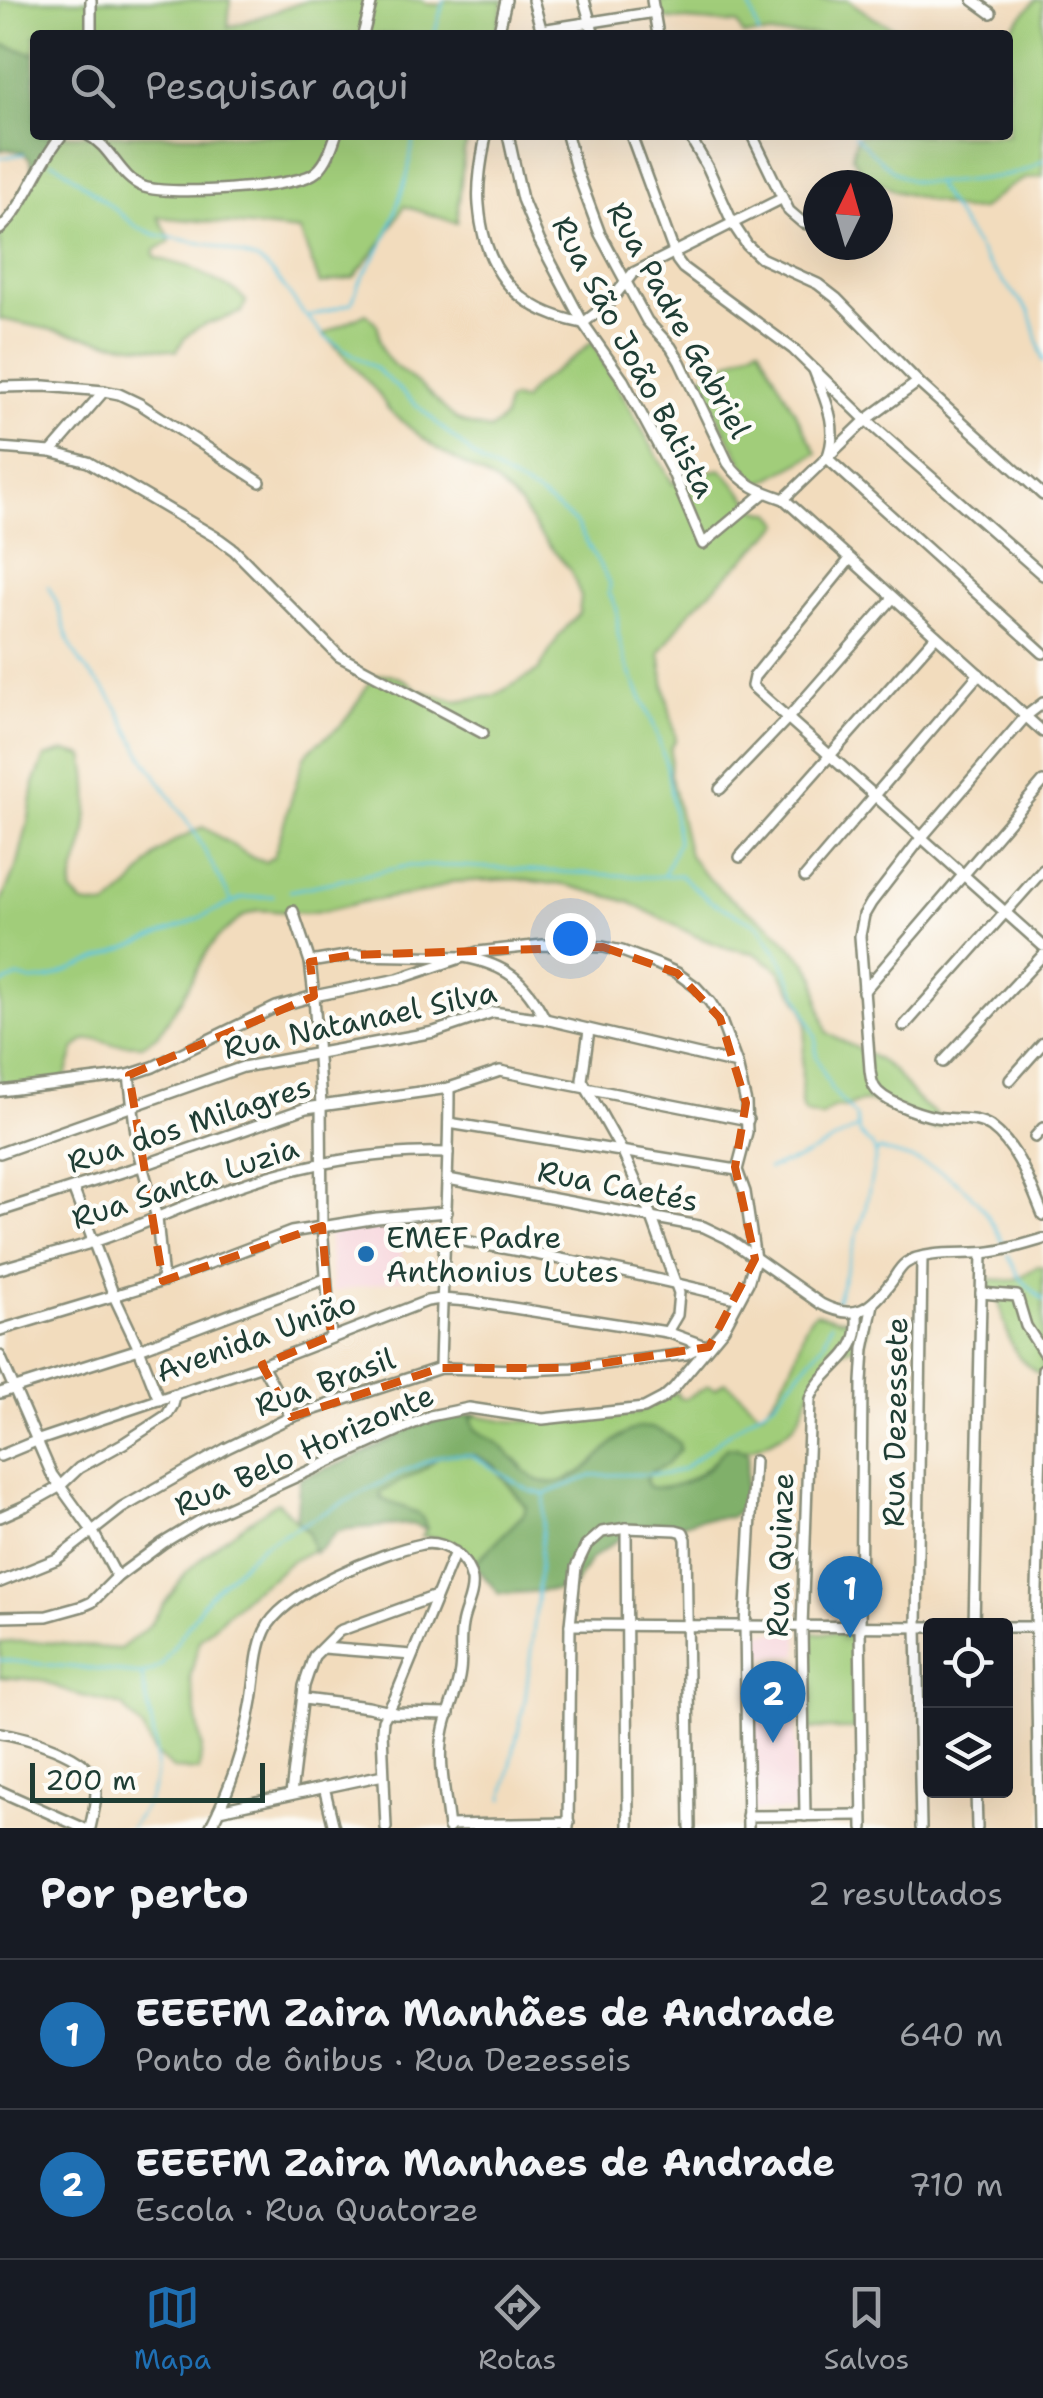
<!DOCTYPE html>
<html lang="pt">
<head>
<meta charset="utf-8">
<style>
	:root { --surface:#171b24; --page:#242831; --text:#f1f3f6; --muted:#9ea1a6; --line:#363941; --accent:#1f6fb2 }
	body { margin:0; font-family:"Shantell Sans",sans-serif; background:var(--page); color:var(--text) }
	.controls { position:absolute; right:30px; bottom:30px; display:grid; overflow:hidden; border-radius:10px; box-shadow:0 10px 40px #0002 }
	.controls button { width:90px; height:90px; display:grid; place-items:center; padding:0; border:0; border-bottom:2px solid var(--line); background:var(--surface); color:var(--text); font:50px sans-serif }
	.compass { position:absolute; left:803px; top:170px; width:90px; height:90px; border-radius:50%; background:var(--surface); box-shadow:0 10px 40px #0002; rotate:5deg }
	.scale { position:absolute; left:30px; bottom:25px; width:235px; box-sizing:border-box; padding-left:10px; border:5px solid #1f3d34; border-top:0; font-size:28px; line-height:35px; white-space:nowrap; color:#1f3d34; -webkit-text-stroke:8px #fdfcf7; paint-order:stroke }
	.you { position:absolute; left:570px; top:938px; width:35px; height:35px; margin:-25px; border:8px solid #fff; border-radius:50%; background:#1a73e8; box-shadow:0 0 0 15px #1a73e833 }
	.badge { display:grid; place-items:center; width:65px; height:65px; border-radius:50%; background:var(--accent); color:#fff; font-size:32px; font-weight:700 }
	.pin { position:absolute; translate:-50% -82px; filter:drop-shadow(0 2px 5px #0008) }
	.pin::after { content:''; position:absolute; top:52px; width:35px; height:30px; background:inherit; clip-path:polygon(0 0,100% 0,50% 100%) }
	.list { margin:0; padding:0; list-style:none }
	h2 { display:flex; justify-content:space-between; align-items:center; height:130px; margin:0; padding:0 40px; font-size:42px }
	h2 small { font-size:32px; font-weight:400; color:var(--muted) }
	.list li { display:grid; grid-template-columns:65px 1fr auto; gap:30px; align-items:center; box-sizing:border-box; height:150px; padding:0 40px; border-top:2px solid var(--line) }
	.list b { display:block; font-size:38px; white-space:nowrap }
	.list p { margin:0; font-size:32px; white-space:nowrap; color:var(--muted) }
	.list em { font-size:32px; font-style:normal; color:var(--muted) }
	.icon { flex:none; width:55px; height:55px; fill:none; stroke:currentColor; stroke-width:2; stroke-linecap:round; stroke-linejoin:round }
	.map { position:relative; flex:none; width:1043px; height:1828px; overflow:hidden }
	.search { position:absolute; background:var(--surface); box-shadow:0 10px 40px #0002; left:30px; right:30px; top:30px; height:110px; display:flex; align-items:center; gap:25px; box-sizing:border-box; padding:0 35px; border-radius:10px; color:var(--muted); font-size:38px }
	.sheet { height:430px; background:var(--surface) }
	nav { display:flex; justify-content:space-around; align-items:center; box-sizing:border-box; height:140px; border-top:2px solid var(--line); background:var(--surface); font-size:28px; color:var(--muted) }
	nav a { display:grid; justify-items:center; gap:5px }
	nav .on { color:var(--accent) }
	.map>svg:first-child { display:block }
</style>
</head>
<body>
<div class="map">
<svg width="1043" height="1828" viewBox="0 0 1043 1828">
	<rect width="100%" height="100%" fill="#fdfcf7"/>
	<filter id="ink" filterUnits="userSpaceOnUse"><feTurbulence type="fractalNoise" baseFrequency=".01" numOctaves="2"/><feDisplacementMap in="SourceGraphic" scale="20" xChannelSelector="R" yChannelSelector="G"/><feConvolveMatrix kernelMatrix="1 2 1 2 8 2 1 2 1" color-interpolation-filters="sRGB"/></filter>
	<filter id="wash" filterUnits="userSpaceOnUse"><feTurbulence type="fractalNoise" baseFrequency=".0048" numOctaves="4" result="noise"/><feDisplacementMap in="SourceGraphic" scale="40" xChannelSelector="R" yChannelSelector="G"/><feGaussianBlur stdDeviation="2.25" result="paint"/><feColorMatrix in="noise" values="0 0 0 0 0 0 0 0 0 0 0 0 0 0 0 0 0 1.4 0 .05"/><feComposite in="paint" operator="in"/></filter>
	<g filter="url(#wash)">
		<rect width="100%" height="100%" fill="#f2dcbd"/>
		<g fill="#f6cfd8">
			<polygon points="399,1221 403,1279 333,1292 328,1229"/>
			<polygon points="798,1632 798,1655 753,1656 752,1633"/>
			<polygon points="751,1676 796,1676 795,1811 750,1811"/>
		</g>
		<g fill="#a1cd7a" stroke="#608557" stroke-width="2.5">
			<polygon points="0,0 230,0 228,28 309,0 421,0 427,4 442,5 445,0 504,0 496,35 35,35 35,54 0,44"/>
			<polygon points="654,0 848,0 874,18 909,35 743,35 738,24 660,18"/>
			<polygon points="1036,0 1043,0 1043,176 1025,179 1009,187 981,209 964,210 895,191 862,171 852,157 856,139 859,135 1008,135 1008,35 996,35 1013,26"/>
			<path d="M56,135H470L464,151L457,223L404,206L384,239L354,277L320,284L300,231L158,217L170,238L169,242L155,250L154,254L156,258L189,267L237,292L246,301L242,312C217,323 189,322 177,351L110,342L0,319V228Z"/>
			<path d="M366,313L378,326C379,364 398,366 423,388C452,413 448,422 490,430L504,418L507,402L512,399L523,401C540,374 572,365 592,341L673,484L686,475L721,469L758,510L772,513L781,524L689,612L660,652L665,688L676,739L671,748L670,774L689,855L702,872L727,896L771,926L806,962L816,978L819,1003L827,1033C848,1045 872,1053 890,1068C903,1079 910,1094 922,1104C932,1113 941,1113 941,1126L935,1129C907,1122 873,1088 846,1108C834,1106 830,1108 822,1117L805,1113L801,1105L802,1064L807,1023L803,1008L779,970L754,953L727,948L698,937L629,902L570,886L516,879L451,882L426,892L362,902L325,911L305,913L258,910L243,916L217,938L206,953L182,998L158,1035L142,1045L113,1044L98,1039L85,1040L75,1048L65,1079L0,1088V904L18,863L29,818L34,783L45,757L65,751L84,756C90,782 89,811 85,837C81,856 72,873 71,892L83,904L107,907L131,886L157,854L174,841L203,827L253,858L265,862L274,856L304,757C316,741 328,738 341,725C354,711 363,692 373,676L390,674L407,681L418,690L456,701L493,696L538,671L559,636L579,613L581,597L571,571L540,535L521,506L496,483L437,449L410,428L388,409L378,393L324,334Z"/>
			<polygon points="759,346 817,453 755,486 697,378"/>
			<path d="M1038,1266L1043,1267V1375L1037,1373L1019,1358L1009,1339L999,1302L986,1288L990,1279C1018,1283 1016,1279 1038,1266Z"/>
			<path d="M815,1313L839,1319H864L868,1323L864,1341L859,1347C837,1345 818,1373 810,1392C804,1404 802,1417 792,1427C783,1435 762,1446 750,1449C743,1451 734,1449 726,1448C705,1471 682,1491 649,1488L646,1479L651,1472L645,1428L621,1435L588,1468L559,1483L536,1481L526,1474L522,1465L506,1453L500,1445L479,1434L475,1429L471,1417L475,1415L511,1421H537L636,1413L671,1394L677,1393L679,1398L685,1399L708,1386L715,1389L725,1382C739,1389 748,1406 761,1412C773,1405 794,1364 798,1350C803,1335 803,1324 815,1313Z"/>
			<path d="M452,1454C497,1455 499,1477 526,1507L524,1514L474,1564C460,1545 445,1538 422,1536L427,1528L381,1498V1492L386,1488L425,1468L438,1457Z"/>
			<path d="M277,1502L308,1532L313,1550L290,1562L272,1578L250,1592L199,1640L190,1678L202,1747L199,1771L173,1769L154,1753L144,1731L123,1706L71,1693L41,1680L0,1677V1643C40,1638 80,1647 120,1649L148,1627L187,1571L220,1542Z"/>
			<polygon points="809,1633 853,1633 854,1729 810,1729"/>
		</g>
		<g fill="#80b06a" stroke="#50764f" stroke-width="2.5">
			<polygon points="0,44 35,54 35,135 56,135 34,177 31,161 23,152 5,149 0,151"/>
			<path d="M476,1414L478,1415L471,1417L475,1429C483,1436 493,1439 501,1446C511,1455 528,1478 540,1481C601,1497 615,1388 679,1443L680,1449L666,1465L651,1472L646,1480L649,1487C671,1490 693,1481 709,1467C715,1462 720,1452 726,1449C733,1445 742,1450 749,1453C745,1472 747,1490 742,1509L730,1517L699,1519L681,1525L652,1524L625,1534L590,1560L572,1589L499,1594L474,1564L524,1514L526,1507L494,1465L475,1455L452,1454L438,1457L425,1468L381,1492V1498C397,1509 424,1506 426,1529L410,1524L347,1529L337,1532L323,1547L314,1553L308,1532L296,1520L300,1478L344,1462L391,1440L417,1424Z"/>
		</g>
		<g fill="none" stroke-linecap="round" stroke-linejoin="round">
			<g stroke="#61c6df" stroke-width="2.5">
				<polyline points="748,0 759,35"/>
				<polyline points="434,35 444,0"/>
				<path d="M854,135C868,148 893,175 910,180C931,187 1000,178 1022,171C1030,169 1036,165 1043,160"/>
				<polyline points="0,158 24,154"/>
				<polyline points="52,162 59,165 137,227 157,235 211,245 257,260 264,265 275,275 301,310 325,337 375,368 483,464 539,495 575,522 610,583 609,593 617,609 618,634 625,661 655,728 667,768 678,842 664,875"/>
				<polyline points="934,182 988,264 1030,312 1043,361"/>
				<polyline points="307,317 352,303 358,285 382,245 391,224 408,173 414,135"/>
				<polyline points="48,586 56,601 69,642 82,665 106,691 117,707 142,755 195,833 232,902"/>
				<polyline points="290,891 407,866 457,866 649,877 680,875 710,901 759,926 781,959 804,1009 816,1038 816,1056 831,1089 856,1117 859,1133 872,1146 876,1154 865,1210 836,1302"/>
				<polyline points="0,985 18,977 32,981 47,979 186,924 242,898 273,896"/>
				<path d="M876,1153L879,1150C942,1164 978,1187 1005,1247"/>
				<polyline points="768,1169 804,1157 857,1128"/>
				<polyline points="1008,1255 1020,1278 1043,1300"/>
				<polyline points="0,1660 141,1674 152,1671 161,1665 209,1595 263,1545 402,1472 440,1456 451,1454 471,1455 530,1491 545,1494 594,1475 668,1474 683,1469 729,1433 774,1402 824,1343 831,1323"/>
				<polyline points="503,1799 525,1700 537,1601 545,1494"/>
				<path d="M130,1828C141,1813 152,1798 155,1779C160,1748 147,1705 142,1675"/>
			</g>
		</g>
	</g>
	<g filter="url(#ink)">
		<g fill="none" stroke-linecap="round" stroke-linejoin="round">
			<defs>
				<g id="minor">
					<polyline points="533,0 542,32"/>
					<polyline points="584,0 594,35"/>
					<polyline points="652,0 658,35"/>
					<polyline points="973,0 991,13"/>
					<polyline points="541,30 655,12"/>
					<polyline points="91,35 91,0"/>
					<polyline points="363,35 372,0"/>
					<polyline points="498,35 506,0"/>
					<path d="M88,135C112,147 119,178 144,187C170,196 290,188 313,174C326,166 331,149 336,135"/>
					<path d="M486,135C482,157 477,183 479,205C484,271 517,311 583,323L608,304L633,273L781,199"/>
					<polyline points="508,135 522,199 539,240 583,323 623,380 673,473 703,544 764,493"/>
					<path d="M567,135L576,169L600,234L647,321L671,347L680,362L728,463C743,485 760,491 784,499L1043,732"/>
					<polyline points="631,135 677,260 683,268 793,349 866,420 1043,575"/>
					<polyline points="689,135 708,168 733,224 747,245 761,258 818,284 836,298 918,382 1043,495"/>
					<polyline points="752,135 789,211 803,223 818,227"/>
					<path d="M0,229C26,205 38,163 62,135"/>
					<path d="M814,370C825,399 840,428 827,458L1043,653"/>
					<polyline points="0,387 45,386 104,391 119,394 140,404 260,482"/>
					<polyline points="0,448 51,452 88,462 219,539 234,550 339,656 483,733"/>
					<polyline points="51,452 104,391"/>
					<polyline points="784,499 866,420 918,382"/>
					<polyline points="850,559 754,677 752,686 1043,946"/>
					<path d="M1043,703L1026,716L922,837L871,903L864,915L860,936L870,1070C871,1078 872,1086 878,1092C890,1104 927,1117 944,1118C960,1120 977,1117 991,1127C1019,1148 1030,1184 1043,1215"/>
					<polyline points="720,789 788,718 893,598"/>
					<polyline points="740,857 936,636"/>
					<polyline points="805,877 979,674"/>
					<polyline points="293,911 310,962 314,996 321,1105 322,1226 331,1336"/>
					<path d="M310,962L352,955L464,957C506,965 525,980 545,1019"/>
					<polyline points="863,992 1043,782"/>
					<polyline points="904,1026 1043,870"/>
					<polyline points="589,1030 582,1080 623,1153 652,1218 679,1293 677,1315 667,1332"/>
					<polyline points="943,1062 1043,955"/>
					<polyline points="129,1075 138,1151 157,1218 163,1281"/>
					<polyline points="1010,1080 1043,1043"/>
					<polyline points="0,1091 129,1075 153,1067 276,1007 314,996 398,979 478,952 543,945 603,947 622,951 659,965 677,973 696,987 710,1002 720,1018 737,1064 746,1103 747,1132 737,1170 745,1192 755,1259 748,1283 724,1328 674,1388 663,1398 644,1408 543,1419 469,1408 430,1416 201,1520 163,1543 117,1577 92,1602 83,1606 47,1616 0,1617"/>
					<polyline points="449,1123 737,1170"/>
					<polyline points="1035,1137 1043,1128"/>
					<polyline points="0,1153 243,1067 434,1032 493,1012 545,1019 737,1064"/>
					<path d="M448,1179L704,1227L727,1238L821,1304C856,1322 871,1309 892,1281C896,1275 900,1267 906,1263C924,1250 968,1255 990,1252C1008,1250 1026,1244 1043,1239"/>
					<polyline points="73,1188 114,1296 139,1349 159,1400"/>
					<polyline points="0,1211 141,1166 306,1108 449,1088 500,1071 748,1120"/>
					<path d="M447,1238C545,1255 642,1274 739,1299"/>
					<path d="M0,1269C32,1259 64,1252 96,1241C144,1225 190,1202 238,1186C304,1163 378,1151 448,1153"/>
					<polyline points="981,1293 1017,1296 1026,1326 1043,1352"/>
					<polyline points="0,1330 163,1281 291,1232 377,1218 447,1212"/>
					<polyline points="0,1356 52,1475 93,1532 117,1577"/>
					<polyline points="262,1365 291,1417"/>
					<path d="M440,1368C442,1275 449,1182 449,1088"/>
					<polyline points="0,1393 139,1349 325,1279"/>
					<polyline points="0,1456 36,1441 262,1365 427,1301 441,1299 468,1301 667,1332 705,1346"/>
					<polyline points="0,1517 25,1506 59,1487 79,1468 124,1443 167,1415 173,1405 175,1396"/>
					<polyline points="626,1528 628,1828"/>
					<polyline points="0,1582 57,1559 122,1508 227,1448 291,1417 440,1368 525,1370 572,1368 686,1354 703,1345"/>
					<polyline points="570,1625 930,1627"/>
					<polyline points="974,1626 982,1253"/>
					<polyline points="1006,1627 1043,1627"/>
					<polyline points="323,1648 412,1655"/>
					<polyline points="304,1699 368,1707 395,1713 449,1714"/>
					<path d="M0,1733C24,1736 89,1755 95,1781C98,1796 93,1814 90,1828"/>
					<polyline points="324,1787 334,1828"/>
					<polyline points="976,1790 977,1828"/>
					<polyline points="0,1791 83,1828"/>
					<polyline points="291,1794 304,1686 314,1656 339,1631 436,1596"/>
					<polyline points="219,1810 383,1775"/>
					<polyline points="747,1816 862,1815"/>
					<path d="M805,1816L802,1627L810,1399C819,1374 848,1361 855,1338C858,1329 857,1320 857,1312"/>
					<polyline points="449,1825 569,1823"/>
					<path d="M210,1828C230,1790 244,1748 251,1706C256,1681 255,1653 265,1631C281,1593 382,1552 422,1544C445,1540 467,1557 472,1580C474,1596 464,1610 462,1625C459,1640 462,1656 460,1671C458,1691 448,1709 444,1729C437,1761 446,1796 449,1828"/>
					<polyline points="386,1828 382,1731 383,1720 395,1698 455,1552"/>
					<polyline points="568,1828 570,1625 576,1567 586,1546 602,1532 626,1528 676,1530 683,1532 686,1539 690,1828"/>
					<polyline points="748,1828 745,1626 754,1461"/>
					<polyline points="863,1828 860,1627 862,1382 864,1349 873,1304"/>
					<polyline points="921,1828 917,1627 922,1257"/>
					<polyline points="1039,1828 1036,1627 1043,1369"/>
				</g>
			</defs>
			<use href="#minor" stroke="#888c78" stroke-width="14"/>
			<use href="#minor" stroke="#fff" stroke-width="9"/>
		</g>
	</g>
	<path fill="none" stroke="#d45610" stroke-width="8" stroke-dasharray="20 12" stroke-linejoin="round" d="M603,947L677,973L720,1018L746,1103L735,1167L755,1259L709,1347L572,1368H440L291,1417L262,1365L331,1336L322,1226L163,1281L129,1075L314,996L310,962L352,955Z"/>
	<circle fill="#1f6fb2" stroke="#fdfcf7" stroke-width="4" cx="366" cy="1254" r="10"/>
	<g text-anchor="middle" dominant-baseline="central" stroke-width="9" stroke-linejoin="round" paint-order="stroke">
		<g font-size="30" fill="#1f3d34" stroke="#fdfcf7">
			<text transform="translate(679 320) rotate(61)">Rua Padre Gabriel</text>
			<text transform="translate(634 357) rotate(62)">Rua São João Batista</text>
			<text transform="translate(360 1020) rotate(-12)">Rua Natanael Silva</text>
			<text transform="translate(189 1124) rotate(-18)">Rua dos Milagres</text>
			<text transform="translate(185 1183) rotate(-18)">Rua Santa Luzia</text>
			<text transform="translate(618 1186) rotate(11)">Rua Caetés</text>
			<text transform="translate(256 1337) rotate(-20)">Avenida União</text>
			<text transform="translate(325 1382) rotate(-20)">Rua Brasil</text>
			<text transform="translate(895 1422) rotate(-89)">Rua Dezessete</text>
			<text transform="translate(304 1450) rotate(-24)">Rua Belo Horizonte</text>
			<text transform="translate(780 1555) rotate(-88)">Rua Quinze</text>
		</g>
		<g font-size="30" fill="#1f3d34" stroke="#fdfcf7" text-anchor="start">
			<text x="386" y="1237">EMEF Padre<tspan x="386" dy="34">Anthonius Lutes</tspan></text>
		</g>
	</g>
</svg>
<div class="controls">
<button><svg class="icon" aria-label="locate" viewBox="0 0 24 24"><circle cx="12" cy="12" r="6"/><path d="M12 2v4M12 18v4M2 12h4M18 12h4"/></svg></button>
<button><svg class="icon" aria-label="layers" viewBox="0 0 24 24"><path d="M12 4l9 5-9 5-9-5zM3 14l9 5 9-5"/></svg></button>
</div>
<svg class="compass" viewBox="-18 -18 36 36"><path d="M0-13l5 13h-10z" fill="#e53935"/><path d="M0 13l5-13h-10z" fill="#9ea1a6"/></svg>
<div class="scale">200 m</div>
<div class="you"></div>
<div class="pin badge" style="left:850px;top:1638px">1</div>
<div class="pin badge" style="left:773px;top:1743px">2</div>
<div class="search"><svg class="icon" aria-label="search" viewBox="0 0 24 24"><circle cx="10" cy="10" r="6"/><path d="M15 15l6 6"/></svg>Pesquisar aqui</div>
</div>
<section class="sheet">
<h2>Por perto<small>2 resultados</small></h2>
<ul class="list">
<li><span class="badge">1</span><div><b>EEEFM Zaira Manhães de Andrade</b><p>Ponto de ônibus · Rua Dezesseis</p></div><em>640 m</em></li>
<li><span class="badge">2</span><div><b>EEEFM Zaira Manhaes de Andrade</b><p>Escola · Rua Quatorze</p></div><em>710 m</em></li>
</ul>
</section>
<nav>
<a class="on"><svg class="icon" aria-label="map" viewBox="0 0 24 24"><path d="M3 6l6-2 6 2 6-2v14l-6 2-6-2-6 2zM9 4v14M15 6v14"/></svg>Mapa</a>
<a><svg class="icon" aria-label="directions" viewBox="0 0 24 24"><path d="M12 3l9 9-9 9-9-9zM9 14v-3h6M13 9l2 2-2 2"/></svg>Rotas</a>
<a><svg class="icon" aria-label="saved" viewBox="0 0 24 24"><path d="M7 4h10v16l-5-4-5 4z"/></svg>Salvos</a>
</nav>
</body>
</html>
